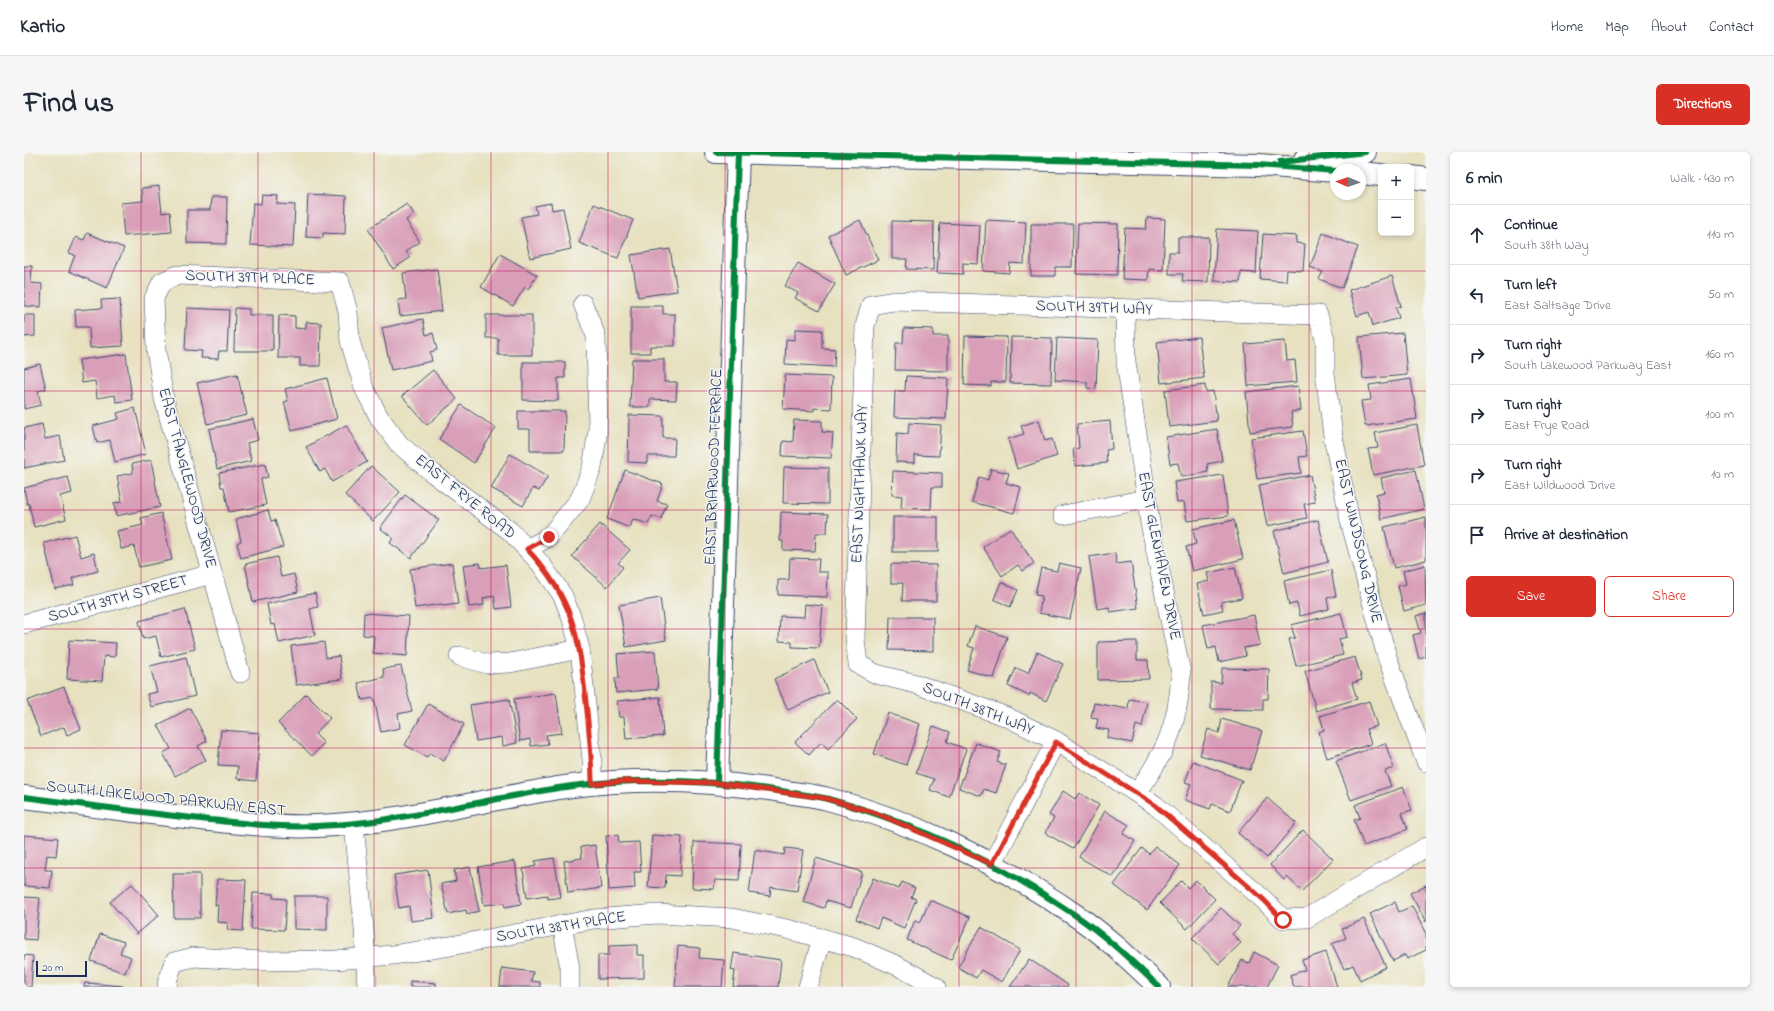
<!DOCTYPE html>
<html lang="en">
<head>
<meta charset="utf-8">
<style>
	:root { --surface:#fff; --page:#f6f6f7; --text:#1f2937; --muted:#747a83; --line:#e0e1e3; --accent:#d93025 }
	body { margin:0; font-family:"Indie Flower",sans-serif; background:var(--page); color:var(--text) }
	.controls { position:absolute; right:12px; top:12px; display:grid; overflow:hidden; border-radius:6px; box-shadow:0 2px 6px #0003 }
	.controls button { width:36px; height:36px; display:grid; place-items:center; padding:0; border:0; border-bottom:1px solid var(--line); background:var(--surface); color:var(--text); font:20px sans-serif }
	.compass { position:absolute; left:1306px; top:12px; width:36px; height:36px; border-radius:50%; background:var(--surface); box-shadow:0 2px 6px #0003; rotate:272deg }
	.scale { position:absolute; left:12px; bottom:10px; width:51px; box-sizing:border-box; padding-left:4px; border:2px solid #1b2f5e; border-top:0; font-size:11px; line-height:14px; white-space:nowrap; color:#1b2f5e; -webkit-text-stroke:3px #f6f6f2; paint-order:stroke }
	.stop { position:absolute; width:12px; height:12px; margin:-9px; border:3px solid #d93025; border-radius:50%; background:#fff }
	.stop.end { background:#d93025; border-color:#fff; box-shadow:0 1px 4px #0008 }
	.list { margin:0; padding:0; list-style:none }
	h2 { display:flex; justify-content:space-between; align-items:center; height:52px; margin:0; padding:0 16px; font-size:17px }
	h2 small { font-size:13px; font-weight:400; color:var(--muted) }
	.list li { display:grid; grid-template-columns:26px 1fr auto; gap:12px; align-items:center; box-sizing:border-box; height:60px; padding:0 16px; border-top:1px solid var(--line) }
	.list b { display:block; font-size:15px; white-space:nowrap }
	.list p { margin:0; font-size:13px; white-space:nowrap; color:var(--muted) }
	.list em { font-size:13px; font-style:normal; color:var(--muted) }
	.actions { display:flex; gap:8px; padding:12px 16px }
	.actions a { flex:1; padding:9px 0; border:1px solid var(--accent); border-radius:6px; text-align:center; font-size:14px; color:var(--accent) }
	.actions .main { background:var(--accent); color:#fff }
	.icon { flex:none; width:22px; height:22px; fill:none; stroke:currentColor; stroke-width:2; stroke-linecap:round; stroke-linejoin:round }
	.map { position:relative; flex:none; width:1402px; height:835px; overflow:hidden; border-radius:6px }
	header { display:flex; align-items:center; gap:24px; box-sizing:border-box; height:56px; padding:0 20px; background:var(--surface); border-bottom:1px solid var(--line) }
	header strong { font-size:19px }
	nav { display:flex; gap:22px; margin-inline-start:auto; font-size:14px }
	.intro { display:flex; align-items:center; justify-content:space-between; box-sizing:border-box; height:96px; padding:0 24px }
	h1 { margin:0; font-size:28px }
	.button { padding:10px 18px; border-radius:6px; background:var(--accent); color:#fff; font-size:14px; font-weight:700 }
	main { display:flex; gap:24px; padding:0 24px }
	aside { flex:1; background:var(--surface); border-radius:6px; box-shadow:0 2px 6px #0003 }
	.map>svg:first-child { display:block }
</style>
</head>
<body>
<header>
<strong>Kartio</strong>
<nav><a>Home</a><a>Map</a><a>About</a><a>Contact</a></nav>
</header>
<div class="intro"><h1>Find us</h1><a class="button">Directions</a></div>
<main>
<div class="map">
<svg width="1402" height="835" viewBox="0 0 1402 835">
	<rect width="100%" height="100%" fill="#f6f6f2"/>
	<filter id="ink" filterUnits="userSpaceOnUse"><feTurbulence type="fractalNoise" baseFrequency=".025" numOctaves="2"/><feDisplacementMap in="SourceGraphic" scale="8" xChannelSelector="R" yChannelSelector="G"/><feConvolveMatrix kernelMatrix="1 2 1 2 8 2 1 2 1" color-interpolation-filters="sRGB"/></filter>
	<filter id="wash" filterUnits="userSpaceOnUse"><feTurbulence type="fractalNoise" baseFrequency=".012" numOctaves="4" result="noise"/><feDisplacementMap in="SourceGraphic" scale="16" xChannelSelector="R" yChannelSelector="G"/><feGaussianBlur stdDeviation="0.9" result="paint"/><feColorMatrix in="noise" values="0 0 0 0 0 0 0 0 0 0 0 0 0 0 0 0 0 1.4 0 .05"/><feComposite in="paint" operator="in"/></filter>
	<g filter="url(#wash)">
		<rect width="100%" height="100%" fill="#e7e1bf"/>
		<g id="blocks">
			<g fill="#d99eb8">
				<polygon points="135,34 138,61 146,60 148,80 100,84 97,51 119,49 118,36"/>
				<polygon points="284,42 322,44 321,82 299,81 299,86 282,85"/>
				<polygon points="238,43 254,44 253,52 271,53 269,95 226,93 229,51 237,52"/>
				<polygon points="187,45 203,45 202,92 163,91 163,58 186,58"/>
				<polygon points="527,51 528,58 539,56 547,97 506,106 497,65 513,62 511,54"/>
				<polygon points="383,52 390,62 382,68 396,90 382,99 386,106 369,117 344,77"/>
				<polygon points="570,52 609,68 594,106 555,91"/>
				<polygon points="1123,66 1141,67 1139,118 1125,117 1124,128 1098,127 1101,76 1122,77"/>
				<polygon points="836,68 854,108 822,123 804,83"/>
				<polygon points="962,68 1002,70 1000,112 986,111 985,121 959,119"/>
				<polygon points="868,69 910,70 909,118 882,117 883,107 868,107"/>
				<polygon points="916,71 956,73 954,112 939,111 939,122 913,121"/>
				<polygon points="1054,71 1094,72 1093,123 1052,122"/>
				<polygon points="1007,72 1049,72 1048,115 1031,115 1031,124 1007,124"/>
				<polygon points="1193,77 1234,79 1232,121 1217,120 1216,130 1190,129"/>
				<polygon points="63,81 100,96 83,136 45,119 51,103 45,101 52,85 60,88"/>
				<polygon points="1299,81 1334,95 1318,136 1295,127 1299,120 1286,115"/>
				<polygon points="1239,82 1273,84 1272,91 1281,92 1279,119 1263,118 1262,129 1236,127"/>
				<polygon points="1154,85 1185,85 1184,130 1158,129 1159,122 1145,122 1145,100 1154,100"/>
				<polygon points="646,97 653,139 614,145 607,103"/>
				<polygon points="476,102 513,123 504,137 501,135 489,154 457,135"/>
				<polygon points="774,111 811,132 795,159 771,146 774,141 761,134"/>
				<polygon points="0,114 8,114 7,131 18,132 17,155 0,154"/>
				<polygon points="413,117 418,159 376,164 374,148 382,147 379,121"/>
				<polygon points="1368,124 1377,154 1372,156 1375,166 1349,174 1345,160 1333,164 1325,138"/>
				<polygon points="96,147 99,194 66,196 65,175 52,175 51,158 78,156 77,148"/>
				<polygon points="607,154 639,154 639,162 651,162 651,194 626,194 626,201 607,201"/>
				<polygon points="163,156 205,158 203,199 195,199 194,207 177,206 178,199 161,198"/>
				<polygon points="211,156 225,157 225,163 249,163 249,199 210,199"/>
				<polygon points="0,163 11,163 11,184 0,185"/>
				<polygon points="255,163 271,164 271,176 282,177 282,170 297,171 296,214 276,214 276,206 254,206"/>
				<polygon points="462,163 508,163 508,203 474,203 474,186 462,186"/>
				<polygon points="399,167 402,183 409,181 413,198 406,200 408,209 367,218 358,176"/>
				<polygon points="880,176 909,177 909,184 924,184 924,219 871,218 872,191 879,191"/>
				<polygon points="771,177 798,178 798,196 811,197 810,215 761,212 762,187 771,188"/>
				<polygon points="1379,181 1383,223 1339,227 1335,185"/>
				<polygon points="941,184 983,185 982,230 967,230 967,234 940,233"/>
				<polygon points="987,185 1028,186 1027,232 986,231"/>
				<polygon points="1175,185 1180,226 1137,231 1133,190"/>
				<polygon points="1033,186 1074,188 1072,237 1063,236 1063,230 1031,228"/>
				<polygon points="1261,189 1263,209 1271,208 1273,230 1224,234 1221,192"/>
				<polygon points="102,202 108,248 92,250 91,243 73,246 71,229 58,231 55,208"/>
				<polygon points="608,207 640,207 640,230 653,230 652,248 626,247 626,255 606,255"/>
				<polygon points="499,210 541,210 541,226 534,226 534,249 499,248"/>
				<polygon points="16,212 22,237 14,239 17,253 0,257 0,216"/>
				<polygon points="409,218 433,247 403,273 378,244"/>
				<polygon points="213,222 223,263 183,272 173,231"/>
				<polygon points="761,223 808,225 807,257 790,256 790,259 759,257"/>
				<polygon points="882,224 924,226 922,267 870,265 871,239 881,239"/>
				<polygon points="303,226 313,267 268,279 260,250 264,249 261,237"/>
				<polygon points="1387,227 1393,267 1341,274 1337,249 1347,248 1345,233"/>
				<polygon points="1181,233 1182,240 1189,239 1193,269 1145,275 1141,238"/>
				<polygon points="1274,234 1277,258 1267,260 1269,275 1226,280 1222,240"/>
				<polygon points="437,253 472,276 450,311 415,287"/>
				<polygon points="111,256 122,302 91,310 86,288 73,291 69,274 95,267 93,261"/>
				<polygon points="494,259 541,259 540,299 506,299 506,277 494,277"/>
				<polygon points="605,263 639,264 639,286 651,286 650,304 623,304 623,311 604,310"/>
				<polygon points="229,267 234,288 223,291 227,309 193,317 185,277"/>
				<polygon points="770,268 798,269 798,280 809,281 807,306 758,304 759,289 769,290"/>
				<polygon points="1015,268 1021,289 1028,287 1033,304 993,317 984,287 1000,282 997,274"/>
				<polygon points="1086,269 1088,297 1082,298 1083,311 1051,314 1049,297 1055,296 1053,272"/>
				<polygon points="885,271 917,273 915,304 891,303 891,311 872,310 873,281 884,282"/>
				<polygon points="18,272 21,287 36,284 40,308 0,316 0,276"/>
				<polygon points="322,273 343,310 308,330 301,317 296,320 282,295"/>
				<polygon points="1393,273 1400,313 1349,323 1344,297 1354,296 1351,281"/>
				<polygon points="1193,277 1198,309 1183,312 1184,320 1157,325 1154,311 1146,312 1142,285"/>
				<polygon points="1279,279 1283,304 1275,305 1277,321 1233,327 1227,286"/>
				<polygon points="486,302 524,324 515,339 509,336 499,354 467,336"/>
				<polygon points="127,308 136,355 92,364 90,351 98,350 93,324 109,321 108,312"/>
				<polygon points="241,312 244,325 237,327 242,353 205,360 200,335 197,335 195,321"/>
				<polygon points="347,314 376,340 349,369 321,343"/>
				<polygon points="760,315 804,316 804,352 759,351"/>
				<polygon points="967,317 985,321 982,331 997,335 990,361 948,350 955,325 964,328"/>
				<polygon points="601,318 639,332 633,349 643,352 637,367 628,364 624,372 609,367 606,376 583,367"/>
				<polygon points="1392,318 1400,357 1357,367 1352,342 1360,340 1357,326"/>
				<polygon points="869,319 918,321 918,335 908,335 907,357 877,356 878,344 868,343"/>
				<polygon points="1199,323 1204,364 1163,369 1160,350 1153,351 1150,330"/>
				<polygon points="1286,323 1291,350 1280,352 1283,366 1243,374 1235,333"/>
				<polygon points="44,325 48,341 36,344 42,367 10,375 5,352 3,352 0,336"/>
				<polygon points="381,343 415,368 387,406 366,391 369,386 356,376"/>
				<polygon points="244,358 247,369 251,368 259,395 217,406 213,391 217,389 212,367"/>
				<polygon points="757,360 804,362 803,381 792,381 791,399 759,398 759,389 756,389"/>
				<polygon points="137,361 148,408 115,415 110,394 97,397 93,379 119,373 117,366"/>
				<rect x="869" y="365" width="45" height="35"/>
				<polygon points="1402,365 1402,408 1370,416 1360,375"/>
				<polygon points="1210,368 1219,407 1168,419 1162,395 1172,392 1169,377"/>
				<polygon points="1294,368 1304,410 1260,421 1250,379"/>
				<polygon points="576,372 606,398 594,411 599,415 583,435 548,404"/>
				<polygon points="986,376 1010,411 999,419 994,413 978,424 959,395"/>
				<polygon points="51,383 57,405 70,401 74,419 48,426 50,433 31,437 20,391"/>
				<polygon points="1091,401 1092,412 1107,410 1114,456 1086,460 1085,455 1073,457 1065,405"/>
				<polygon points="253,405 257,425 270,422 274,440 229,450 221,412"/>
				<polygon points="766,406 795,407 794,420 804,420 803,445 754,443 754,428 765,428"/>
				<polygon points="428,411 434,452 419,454 418,452 391,456 386,417"/>
				<polygon points="456,411 457,416 482,413 487,455 472,457 470,444 459,446 460,453 445,455 439,413"/>
				<polygon points="1035,411 1057,416 1046,467 1015,461 1018,444 1011,443 1017,416 1033,419"/>
				<polygon points="867,412 912,413 912,449 878,449 879,431 867,431"/>
				<polygon points="1401,413 1402,453 1380,459 1374,434 1382,432 1379,419"/>
				<polygon points="1211,415 1218,446 1197,450 1199,458 1180,462 1173,432 1185,429 1183,421"/>
				<polygon points="1307,418 1312,444 1303,446 1305,457 1276,464 1273,451 1265,453 1260,429"/>
				<polygon points="977,430 994,438 986,455 970,447"/>
				<polygon points="291,441 294,455 286,457 291,483 255,491 251,472 247,473 243,452"/>
				<polygon points="636,446 642,488 602,495 595,453"/>
				<polygon points="781,452 799,454 795,496 768,495 768,490 755,489 756,464 780,465"/>
				<polygon points="161,457 171,497 137,505 132,484 119,487 115,469"/>
				<polygon points="340,461 385,464 383,504 349,501 350,484 339,483"/>
				<polygon points="1317,461 1323,485 1315,487 1319,503 1272,514 1265,487 1271,486 1267,473"/>
				<polygon points="1402,461 1402,505 1395,507 1389,483 1397,481 1392,464"/>
				<polygon points="1230,463 1236,493 1220,496 1222,504 1195,510 1192,495 1184,497 1179,473"/>
				<polygon points="866,465 909,465 909,499 865,498"/>
				<polygon points="951,474 983,485 970,526 943,518 950,496 944,494"/>
				<polygon points="45,488 92,491 91,505 80,504 78,529 43,527"/>
				<polygon points="1113,489 1113,508 1124,508 1125,527 1074,528 1074,490"/>
				<polygon points="300,490 302,506 315,504 318,527 272,533 267,494"/>
				<polygon points="631,499 634,537 592,541 591,526 595,526 593,502"/>
				<polygon points="1013,500 1039,512 1022,549 1006,541 1005,544 984,534 992,516 1004,521"/>
				<polygon points="162,505 171,544 127,555 123,542 133,540 126,514"/>
				<polygon points="1331,505 1338,528 1328,531 1333,547 1292,559 1281,519"/>
				<polygon points="790,508 804,540 764,558 750,527"/>
				<polygon points="377,514 388,559 374,562 376,576 357,580 350,546 338,548 334,531 360,525 359,517"/>
				<polygon points="1198,516 1245,517 1244,547 1239,547 1239,558 1187,557 1187,530 1197,531"/>
				<polygon points="40,535 57,577 43,583 40,575 17,584 3,549"/>
				<polygon points="532,541 538,581 522,583 524,592 507,594 506,587 496,589 490,547"/>
				<polygon points="282,542 306,566 291,582 300,591 288,604 254,571"/>
				<polygon points="636,545 639,584 602,587 600,565 595,565 593,549"/>
				<polygon points="485,547 493,591 479,594 478,585 452,589 446,553"/>
				<polygon points="813,547 833,567 804,597 797,590 785,603 771,590"/>
				<polygon points="1105,547 1123,550 1118,575 1112,573 1108,591 1083,586 1085,578 1072,576 1074,567 1067,566 1070,551 1104,557"/>
				<polygon points="1345,549 1353,574 1342,577 1347,592 1303,606 1295,580 1300,578 1296,564"/>
				<polygon points="404,552 440,572 420,609 405,601 403,605 381,593"/>
				<polygon points="166,556 183,589 174,594 182,608 151,624 139,601 147,597 134,573"/>
				<polygon points="864,561 896,572 882,613 850,602"/>
				<polygon points="1198,567 1238,579 1226,618 1176,603 1184,577 1195,581"/>
				<polygon points="909,574 926,580 923,590 942,597 925,645 906,638 910,627 892,621"/>
				<polygon points="197,578 236,581 232,629 213,627 214,614 194,613"/>
				<polygon points="952,591 977,600 973,610 982,613 972,641 960,637 957,644 935,636"/>
				<polygon points="1361,591 1370,616 1361,619 1367,634 1327,648 1312,609"/>
				<polygon points="1169,609 1218,628 1206,659 1188,652 1186,657 1161,648 1167,632 1161,630"/>
				<polygon points="1379,635 1388,658 1378,661 1384,677 1340,694 1330,668 1336,666 1331,653"/>
				<polygon points="1039,639 1051,647 1055,641 1075,653 1049,697 1021,681 1030,666 1025,663"/>
				<polygon points="1243,646 1272,671 1243,706 1214,681"/>
				<polygon points="1081,659 1105,673 1099,682 1111,689 1089,725 1055,705"/>
				<polygon points="1279,678 1309,707 1278,739 1263,725 1260,728 1246,713"/>
				<polygon points="0,683 34,686 32,704 23,703 21,718 28,718 26,736 0,734"/>
				<polygon points="594,683 595,691 615,690 617,720 610,720 611,736 585,738 582,684"/>
				<polygon points="628,683 658,685 656,724 642,723 641,736 624,735"/>
				<polygon points="670,690 717,692 715,729 691,728 690,737 668,736"/>
				<polygon points="571,693 577,736 544,741 540,709 558,706 557,695"/>
				<polygon points="1131,694 1156,713 1123,758 1090,733 1118,696 1125,702"/>
				<polygon points="761,696 779,698 773,739 747,735 746,744 725,741 731,698 760,703"/>
				<polygon points="530,706 537,745 524,747 523,743 503,746 499,717 512,714 511,709"/>
				<polygon points="792,706 838,720 827,756 802,749 800,756 779,750"/>
				<polygon points="491,709 497,752 481,755 480,751 460,753 454,715"/>
				<polygon points="446,715 455,759 443,762 442,758 424,762 417,732 432,729 430,718"/>
				<polygon points="404,718 410,766 387,769 385,754 375,756 370,723"/>
				<polygon points="149,722 176,722 176,766 150,766"/>
				<polygon points="849,726 875,737 878,730 891,736 887,745 892,747 880,776 857,766 853,776 832,767"/>
				<polygon points="193,727 222,728 219,779 203,778 204,771 193,770 194,753 191,753"/>
				<polygon points="1172,728 1191,747 1163,777 1136,751 1157,729 1164,736"/>
				<polygon points="108,732 135,763 113,782 86,750"/>
				<polygon points="1402,733 1402,770 1386,741"/>
				<polygon points="229,741 249,742 249,746 262,747 260,778 227,777"/>
				<polygon points="270,744 303,744 303,778 270,777"/>
				<polygon points="0,745 16,746 12,788 0,787"/>
				<polygon points="906,748 946,765 927,808 883,788 891,768 896,771"/>
				<polygon points="1371,750 1375,760 1388,754 1402,782 1402,798 1383,807 1381,803 1369,809 1346,762"/>
				<polygon points="1197,756 1216,774 1208,782 1217,791 1195,812 1168,786"/>
				<polygon points="1340,767 1362,815 1336,828 1329,813 1320,817 1308,792 1322,786 1318,777"/>
				<polygon points="957,775 996,798 978,830 957,818 952,826 934,815"/>
				<polygon points="76,782 100,790 96,801 107,805 101,821 67,809"/>
				<polygon points="613,793 613,803 620,803 620,826 574,827 574,803 585,803 585,794"/>
				<polygon points="654,794 676,796 675,806 700,808 698,835 651,835"/>
				<polygon points="1230,800 1254,813 1243,835 1204,835 1218,808 1225,811"/>
				<polygon points="1302,800 1313,835 1270,835 1266,823 1281,818 1278,808"/>
				<polygon points="710,801 757,808 754,835 709,835 711,819 707,818"/>
				<polygon points="0,803 9,804 7,835 0,835"/>
				<polygon points="1005,807 1044,833 1043,835 986,835"/>
				<polygon points="478,816 509,820 507,829 516,830 516,835 476,835"/>
				<polygon points="386,829 412,831 412,835 386,835"/>
				<polygon points="61,831 99,834 99,835 60,835"/>
			</g>
		</g>
	</g>
	<g filter="url(#ink)">
		<use href="#blocks" fill-opacity="0" stroke="#3a4a6d" stroke-width="1"/>
		<g fill="none" stroke-linecap="round" stroke-linejoin="round">
			<defs>
				<g id="street">
					<path d="M1101,157L1102,210L1119,321L1126,371L1157,521C1154,573 1143,598 1113,641"/>
					<polyline points="1039,363 1123,347"/>
					<polyline points="503,397 525,385 556,347 568,316 574,278 572,184 559,152"/>
					<polyline points="0,472 188,422"/>
					<polyline points="435,504 463,512 486,511 556,497"/>
					<polyline points="216,521 140,247 132,198 130,146 138,130 154,123 316,130 324,160 326,189 340,236 355,265 375,292 410,322 486,379 517,412 539,444 548,467 556,497 568,608 568,632"/>
					<polyline points="1402,610 1363,505 1326,369 1309,284 1301,221 1301,187 1294,163 870,149 847,153 841,174 831,487 834,512 852,522 892,532 983,565 1032,589 1131,653 1240,748 1259,767 1283,766 1402,695"/>
					<polyline points="330,672 340,777 343,835"/>
					<polyline points="968,712 1032,589"/>
					<polyline points="538,772 546,817 546,835"/>
					<polyline points="143,835 144,826 150,810 170,805 237,809 312,808 369,803 426,794 570,767 633,762 708,766 763,777 830,795 874,814 912,835"/>
					<polyline points="784,835 798,786"/>
				</g>
				<g id="secondary">
					<polyline points="692,0 1234,13 1312,19"/>
					<polyline points="1281,7 1341,0"/>
					<polyline points="1336,21 1357,23"/>
					<polyline points="1387,25 1402,27"/>
					<polyline points="693,631 714,1"/>
					<path d="M0,645C62,653 123,661 185,668C220,671 257,676 293,674C379,671 462,646 548,634C617,625 688,628 757,639C773,642 789,643 804,647C890,670 975,711 1048,761C1080,782 1108,809 1135,835"/>
				</g>
			</defs>
			<use href="#street" stroke="#3a4a6d" stroke-width="20"/>
			<use href="#secondary" stroke="#3a4a6d" stroke-width="24"/>
			<use href="#street" stroke="#fff" stroke-width="19"/>
			<use href="#secondary" stroke="#fff" stroke-width="22"/>
			<defs>
				<g id="cycleway">
					<polyline points="692,0 1234,13 1312,19"/>
					<polyline points="1256,10 1341,0"/>
					<polyline points="693,631 714,1"/>
					<path d="M0,645C62,653 123,661 185,668C220,671 257,676 293,674C379,671 462,646 548,634C617,625 688,628 757,639C773,642 789,643 804,647C890,670 975,711 1048,761C1080,782 1108,809 1135,835"/>
				</g>
			</defs>
			<use href="#cycleway" stroke="#f6f6f2" stroke-width="8"/>
			<use href="#cycleway" stroke="#00873e" stroke-width="6"/>
		</g>
	</g>
	<g fill="none" stroke-linecap="round" stroke-linejoin="round" filter="url(#ink)">
		<path stroke="#d93025" stroke-width="5" d="M525,385L503,397C550,447 555,485 562,550C565,578 568,605 568,632L599,629L693,631L800,646L852,661L968,712L1032,590L1131,653L1240,748L1259,768"/>
	</g>
	<path fill="none" stroke="#c2185b" stroke-width="1" stroke-opacity="0.55" d="M117,0V835M234,0V835M350,0V835M467,0V835M584,0V835M701,0V835M818,0V835M935,0V835M1052,0V835M1168,0V835M1285,0V835M0,119H1402M0,239H1402M0,358H1402M0,477H1402M0,596H1402M0,716H1402"/>
	<g text-anchor="middle" dominant-baseline="central" stroke-width="3" stroke-linejoin="round" paint-order="stroke">
		<g font-size="16" fill="#1b2f5e" stroke="#f6f6f2">
			<text transform="translate(226 126) rotate(2)">SOUTH 39TH PLACE</text>
			<text transform="translate(1070 156) rotate(2)">SOUTH 39TH WAY</text>
			<text transform="translate(690 315) rotate(-88)">EAST BRIARWOOD TERRACE</text>
			<text transform="translate(163 326) rotate(75)">EAST TANGLEWOOD DRIVE</text>
			<text transform="translate(836 332) rotate(-88)">EAST NIGHTHAWK WAY</text>
			<text transform="translate(441 345) rotate(39)">EAST FRYE ROAD</text>
			<text transform="translate(1334 389) rotate(77)">EAST WINDSONG DRIVE</text>
			<text transform="translate(1135 404) rotate(79)">EAST GLENHAVEN DRIVE</text>
			<text transform="translate(94 447) rotate(-15)">SOUTH 39TH STREET</text>
			<text transform="translate(954 557) rotate(22)">SOUTH 38TH WAY</text>
			<text transform="translate(142 647) rotate(6)">SOUTH LAKEWOOD PARKWAY EAST</text>
			<text transform="translate(537 775) rotate(-9)">SOUTH 38TH PLACE</text>
		</g>
	</g>
</svg>
<div class="controls">
<button>+</button>
<button>−</button>
</div>
<svg class="compass" viewBox="-18 -18 36 36"><path d="M0-13l5 13h-10z" fill="#e53935"/><path d="M0 13l5-13h-10z" fill="#747a83"/></svg>
<div class="scale">20 m</div>
<div class="stop" style="left:1259px;top:768px"></div>
<div class="stop end" style="left:525px;top:385px"></div>
</div>
<aside>
<h2>6 min<small>Walk · 430 m</small></h2>
<ul class="list">
<li><svg class="icon" aria-label="ahead" viewBox="0 0 24 24"><path d="M12 20V5M6 11l6-6 6 6"/></svg><div><b>Continue</b><p>South 38th Way</p></div><em>110 m</em></li>
<li><svg class="icon" aria-label="left" viewBox="0 0 24 24"><path d="M17 20v-9H6M10 6l-5 5 5 5"/></svg><div><b>Turn left</b><p>East Saltsage Drive</p></div><em>50 m</em></li>
<li><svg class="icon" aria-label="right" viewBox="0 0 24 24"><path d="M7 20v-9h11M14 6l5 5-5 5"/></svg><div><b>Turn right</b><p>South Lakewood Parkway East</p></div><em>160 m</em></li>
<li><svg class="icon" aria-label="right" viewBox="0 0 24 24"><path d="M7 20v-9h11M14 6l5 5-5 5"/></svg><div><b>Turn right</b><p>East Frye Road</p></div><em>100 m</em></li>
<li><svg class="icon" aria-label="right" viewBox="0 0 24 24"><path d="M7 20v-9h11M14 6l5 5-5 5"/></svg><div><b>Turn right</b><p>East Wildwood Drive</p></div><em>10 m</em></li>
<li><svg class="icon" aria-label="arrive" viewBox="0 0 24 24"><path d="M6 21V4h12l-3 4 3 4H6"/></svg><div><b>Arrive at destination</b></div></li>
</ul>
<div class="actions"><a class="main">Save</a><a>Share</a></div>
</aside>
</main>
</body>
</html>
